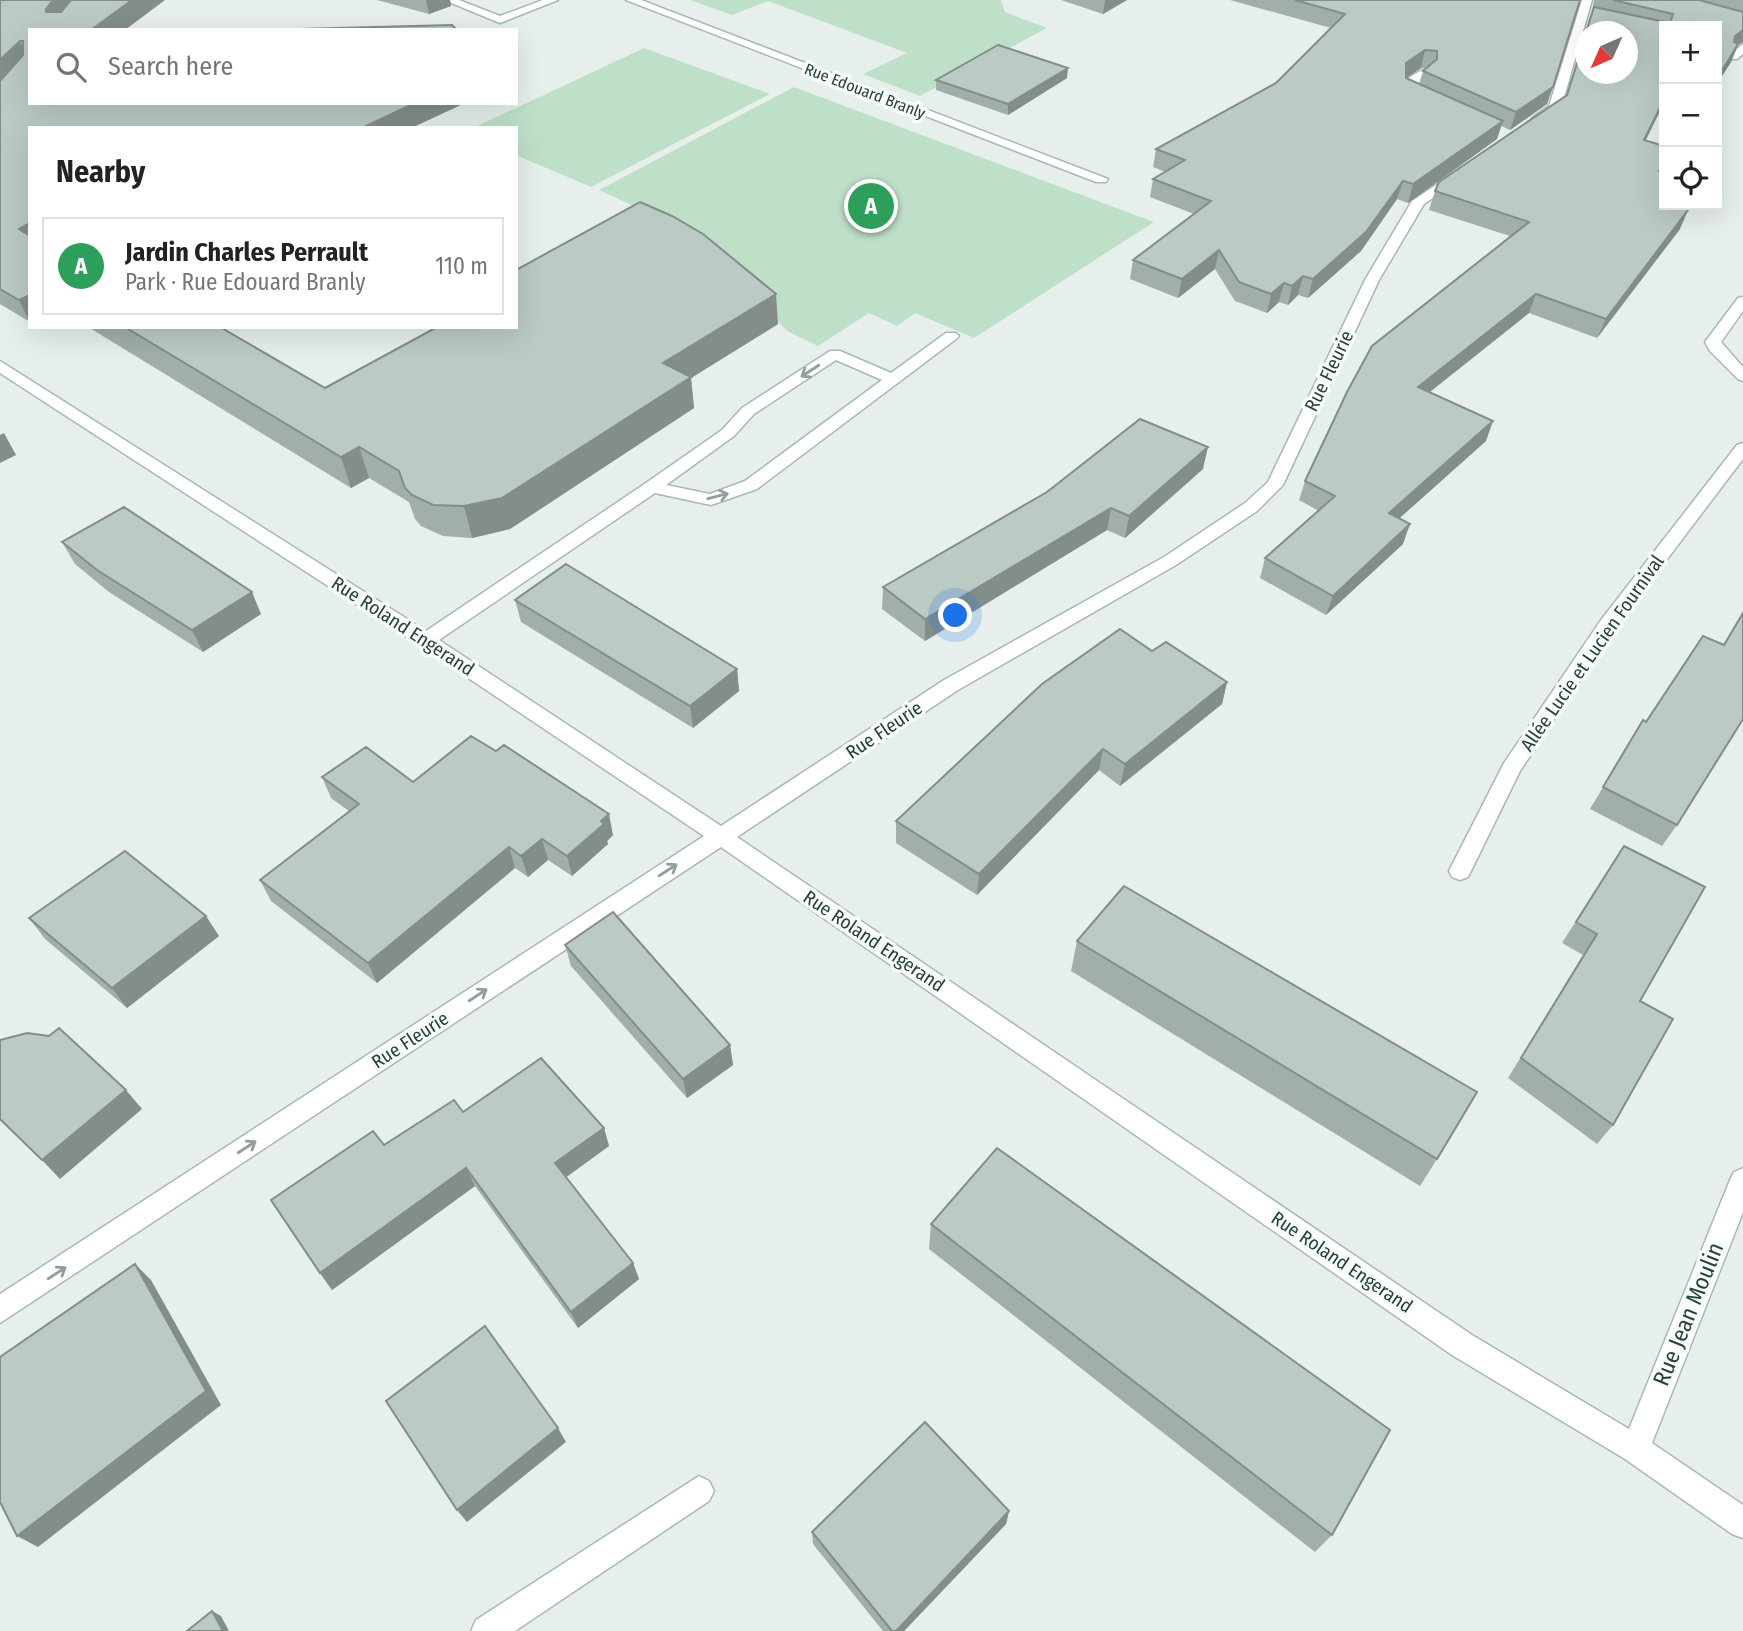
<!DOCTYPE html>
<html lang="en">
<head>
<meta charset="utf-8">
<style>
	:root { --surface:#fff; --page:#f2f2f2; --text:#222; --muted:#767676; --line:#e0e0e0; --accent:#1a73e8 }
	body { margin:0; font-family:"Fira Sans Condensed",sans-serif; background:var(--page); color:var(--text) }
	.controls { position:absolute; right:21px; top:21px; display:grid; overflow:hidden; border-radius:0px; box-shadow:0 7px 28px #0002 }
	.controls button { width:63px; height:63px; display:grid; place-items:center; padding:0; border:0; border-bottom:2px solid var(--line); background:var(--surface); color:var(--text); font:35px sans-serif }
	.compass { position:absolute; left:1575px; top:21px; width:63px; height:63px; border-radius:50%; background:var(--surface); box-shadow:0 7px 28px #0002; rotate:225deg }
	.you { position:absolute; left:956px; top:616px; width:24px; height:24px; margin:-18px; border:5px solid #fff; border-radius:50%; background:#1a73e8; box-shadow:0 0 0 10px #1a73e833 }
	.badge { display:grid; place-items:center; width:46px; height:46px; border-radius:50%; background:var(--accent); color:#fff; font-size:23px; font-weight:700 }
	.pin { position:absolute; translate:-50% -50%; border:4px solid #fff; box-shadow:0 2px 7px #0006 }
	.list { margin:0; padding:0; list-style:none }
	h2 { display:flex; justify-content:space-between; align-items:center; height:91px; margin:0; padding:0 28px; font-size:30px }
	h2 small { font-size:23px; font-weight:400; color:var(--muted) }
	.list li { display:grid; grid-template-columns:46px 1fr auto; gap:21px; align-items:center; box-sizing:border-box; height:98px; margin:0 14px 14px; padding:0 14px; border:2px solid var(--line); border-radius:0px }
	.list b { display:block; font-size:26px; white-space:nowrap }
	.list p { margin:0; font-size:23px; white-space:nowrap; color:var(--muted) }
	.list em { font-size:23px; font-style:normal; color:var(--muted) }
	.icon { flex:none; width:38px; height:38px; fill:none; stroke:currentColor; stroke-width:2; stroke-linecap:round; stroke-linejoin:round }
	.map { position:relative; flex:none; width:1743px; height:1631px; overflow:hidden }
	.search { position:absolute; background:var(--surface); box-shadow:0 7px 28px #0002; left:28px; top:28px; width:490px; height:77px; display:flex; align-items:center; gap:18px; box-sizing:border-box; padding:0 24px; border-radius:0px; color:var(--muted); font-size:26px }
	.panel { position:absolute; background:var(--surface); box-shadow:0 7px 28px #0002; left:28px; top:126px; width:490px; height:203px; border-radius:0px }
	.map>svg:first-child { display:block }
</style>
</head>
<body>
<div class="map">
<svg width="1743" height="1631" viewBox="0 0 1743 1631">
	<rect width="100%" height="100%" fill="#e6efeb"/>
	<g fill="#bfe0c8">
		<polygon points="690,0 1001,0 1005,12 1047,28 920,96 863,74 907,53 768,1 732,15"/>
		<polygon points="644,48 770,94 591,187 516,155 516,128 473,128"/>
		<polygon points="794,87 1154,222 974,338 915,313 897,326 869,313 818,346 787,331 749,291 666,221 599,190"/>
	</g>
	<g fill="none" stroke-linecap="round" stroke-linejoin="round">
		<defs>
			<g id="minor">
				<polygon points="444,0 459,0 500,16 543,0 558,0 500,23"/>
				<polygon points="626,0 641,0 1108,179 1106,182 1096,182"/>
				<polygon points="1582,0 1592,0 1561,108 1540,124 1532,124 1532,118 1549,106"/>
				<polygon points="1743,44 1743,54 1737,59 1729,59 1729,55"/>
				<polygon points="1422,70 1432,72 1413,89 1426,97 1420,101 1400,90 1405,80"/>
				<path d="M1460,169L1467,173L1465,176L1424,204L1379,280L1283,485L1257,511L1176,565L958,690L737,837L1472,1335L1629,1429L1730,1180L1734,1172L1743,1168V1212L1652,1443L1743,1505V1538L1732,1534L1625,1459L1452,1355L721,847L0,1323V1294L704,836L419,645L0,373V361L426,631L646,483L722,430L742,408L830,351H840L891,373L946,333H956L959,336L956,339L757,489L711,505L655,493L439,640L721,826L944,680L1164,557L1245,503L1268,482L1365,280L1412,201ZM836,360L882,380L745,481L710,494L666,485L734,436L754,414Z"/>
				<polygon points="1743,297 1743,311 1721,342 1743,367 1743,381 1738,379 1710,351 1705,342 1738,298"/>
				<polygon points="1743,443 1743,459 1615,628 1520,771 1468,877 1460,880 1452,877 1449,871 1504,763 1601,620 1737,445"/>
				<polygon points="699,1476 709,1481 714,1491 709,1501 515,1631 471,1631 476,1620"/>
			</g>
		</defs>
		<use href="#minor" stroke="#a8b8b2" stroke-width="3"/>
		<use href="#minor" fill="#fff" fill-rule="evenodd"/>
	</g>
	<g fill="#a1aea9" fill-rule="evenodd">
		<polygon points="0,0 30,30 30,103 465,103 411,128 30,128 30,322 0,304"/>
		<polygon points="377,0 450,0 451,6 429,14"/>
		<polygon points="1061,0 1127,0 1103,14"/>
		<path d="M1230,0H1580L1547,104L1510,130L1501,126L1497,139L1408,203L1397,199L1361,251L1308,298L1298,295L1288,305L1279,302L1267,313L1235,301L1215,269L1178,298L1130,279L1133,260L1194,214L1150,197L1153,179L1165,172L1153,167L1156,149L1276,83L1331,28ZM1421,68H1426L1423,71L1419,84L1406,78Z"/>
		<polygon points="1594,0 1743,0 1743,42 1738,45 1731,62 1717,84 1717,26 1664,26 1646,140 1664,146 1664,169 1662,173 1680,229 1597,338 1529,313 1430,392 1486,441 1399,518 1403,544 1326,615 1260,578 1265,558 1319,511 1299,500 1305,481 1510,236 1429,210 1435,191 1566,96 1586,32 1586,74 1628,32 1586,32 1592,13"/>
		<polygon points="1067,78 1008,115 936,90 936,80"/>
		<polygon points="778,324 691,378 694,408 510,529 472,538 443,536 421,526 415,519 409,502 369,478 351,488 93,330 92,327 220,327 325,388"/>
		<polygon points="1203,469 1125,538 1107,530 925,641 882,609 883,587"/>
		<polygon points="62,542 261,614 203,652 109,592 75,564"/>
		<polygon points="515,600 737,669 739,691 693,728 521,622"/>
		<polygon points="1152,651 1227,682 1222,704 1120,786 1099,770 977,895 896,843 896,821"/>
		<polygon points="1643,720 1677,825 1662,846 1590,809"/>
		<polygon points="322,777 413,782 613,835 607,841 608,844 572,876 548,860 528,877 515,868 377,983 271,901 260,880 349,811 331,798"/>
		<polygon points="1624,846 1640,1001 1613,1125 1597,1144 1508,1078 1583,955 1562,943"/>
		<polygon points="29,918 219,936 127,1008 45,939"/>
		<polygon points="1077,941 1437,1159 1420,1186 1071,971"/>
		<polygon points="565,945 730,1045 733,1065 687,1098 571,966"/>
		<polygon points="463,1112 604,1128 609,1146 566,1177 633,1263 639,1279 578,1328 475,1186 332,1290 320,1273"/>
		<polygon points="931,1224 1332,1535 1315,1552 929,1249"/>
		<polygon points="1009,1511 1006,1524 904,1631 883,1631 813,1544 812,1532"/>
	</g>
	<g fill="#838d89">
		<polygon points="53,0 77,0 54,28 46,12 46,9"/>
		<polygon points="132,0 165,0 125,30 91,30"/>
		<polygon points="426,0 450,0 451,6 429,14"/>
		<polygon points="1105,0 1127,0 1103,14"/>
		<polygon points="1743,30 1743,42 1738,45 1731,62 1717,84 1735,36"/>
		<polygon points="20,41 28,61 0,89 0,60"/>
		<polygon points="1425,50 1421,68 1402,81 1406,63"/>
		<polygon points="1068,68 1067,78 1008,115 1008,104"/>
		<polygon points="1553,87 1547,104 1510,130 1516,112"/>
		<polygon points="1664,100 1664,103 1637,158 1644,140"/>
		<polygon points="415,103 465,103 411,128 362,128"/>
		<polygon points="1503,121 1497,139 1408,203 1413,184"/>
		<polygon points="1664,163 1664,169 1651,190 1659,171"/>
		<polygon points="1403,181 1397,199 1361,251 1308,298 1313,279"/>
		<polygon points="1688,210 1680,229 1597,338 1606,319"/>
		<polygon points="30,223 30,250 19,229"/>
		<polygon points="1219,250 1215,269 1178,298 1182,279"/>
		<polygon points="1303,276 1298,295 1288,305 1292,286"/>
		<polygon points="1284,283 1279,302 1267,313 1271,294"/>
		<polygon points="776,294 778,324 691,378 694,408 510,529 472,538 464,506 663,363"/>
		<polygon points="1536,294 1529,313 1412,406 1418,387"/>
		<polygon points="30,295 30,322 19,300"/>
		<polygon points="1493,421 1486,441 1383,533 1389,513"/>
		<polygon points="4,433 16,455 0,463 0,435"/>
		<polygon points="359,447 369,478 351,488 341,457"/>
		<polygon points="1208,447 1203,469 1125,538 1129,516"/>
		<polygon points="1111,508 1107,530 925,641 925,619"/>
		<polygon points="1410,524 1403,544 1326,615 1333,596"/>
		<polygon points="252,592 261,614 203,652 192,630"/>
		<polygon points="737,669 739,691 693,728 690,706"/>
		<polygon points="1227,682 1222,704 1120,786 1125,764"/>
		<polygon points="1103,749 1099,770 977,895 979,874"/>
		<polygon points="609,814 613,835 607,841 608,844 572,876 567,856"/>
		<polygon points="542,839 548,860 528,877 521,856"/>
		<polygon points="509,847 515,868 377,983 368,963"/>
		<polygon points="206,916 219,936 127,1008 112,988"/>
		<polygon points="730,1045 733,1065 687,1098 683,1079"/>
		<polygon points="126,1090 142,1109 60,1179 42,1160"/>
		<polygon points="604,1128 609,1146 561,1181 555,1163"/>
		<polygon points="466,1168 475,1186 332,1290 320,1273"/>
		<polygon points="633,1263 639,1279 578,1328 571,1312"/>
		<polygon points="135,1264 151,1280 221,1405 38,1547 17,1536"/>
		<polygon points="558,1428 566,1442 467,1522 457,1510"/>
		<polygon points="1009,1511 1006,1524 904,1631 896,1631"/>
		<polygon points="212,1611 221,1616 229,1631 223,1631"/>
	</g>
	<g fill="#bbcac4" stroke="#838d89" stroke-width="2">
		<polygon points="0,0 53,0 46,9 46,12 61,12 71,0 132,0 91,30 30,30 30,103 415,103 362,128 30,128 30,223 19,229 30,236 30,295 19,300 0,289 0,81 23,55 23,41 20,41 0,60"/>
		<polygon points="1295,0 1580,0 1553,87 1516,112 1423,71 1437,59 1437,51 1425,50 1406,63 1406,78 1503,121 1413,184 1403,181 1366,232 1313,279 1303,276 1292,286 1284,283 1271,294 1239,282 1219,250 1182,279 1133,260 1211,201 1153,179 1185,160 1156,149 1276,83 1345,14"/>
		<polygon points="1613,0 1699,0 1743,12 1743,30 1735,36 1734,42 1738,44 1723,69 1717,67 1717,26 1664,26 1664,100 1644,140 1664,146 1664,163 1659,171 1664,175 1664,205 1688,205 1688,210 1606,319 1536,294 1418,387 1493,421 1389,513 1410,524 1333,596 1265,558 1335,496 1305,481 1347,392 1372,346 1529,222 1435,191 1439,182 1567,95 1586,35 1586,74 1628,74 1628,32 1586,32 1594,7 1670,23 1673,14"/>
		<polygon points="452,25 457,30 261,30"/>
		<polygon points="998,45 1068,68 1008,104 936,80"/>
		<polygon points="640,202 672,216 703,234 776,294 663,363 691,377 502,498 464,506 433,505 412,495 405,488 399,471 359,447 341,457 125,327 220,327 325,388 437,327 516,327 516,270"/>
		<polygon points="1140,419 1208,447 1129,516 1111,508 925,619 883,587 1047,492"/>
		<polygon points="124,507 252,592 192,630 97,570 62,542"/>
		<polygon points="566,564 737,669 690,706 515,600"/>
		<polygon points="1743,613 1743,719 1677,825 1603,787 1643,720 1646,722 1703,636 1724,645"/>
		<polygon points="1120,629 1152,651 1166,642 1227,682 1125,764 1103,749 979,874 896,821 1042,684"/>
		<polygon points="471,736 496,751 504,745 609,814 601,821 604,824 567,856 542,839 521,856 509,847 368,963 260,880 359,804 322,777 366,747 413,782"/>
		<polygon points="1624,846 1705,887 1640,1001 1673,1019 1613,1125 1521,1058 1597,934 1576,922"/>
		<polygon points="125,851 206,916 112,988 29,918"/>
		<polygon points="1124,886 1477,1092 1437,1159 1077,941"/>
		<polygon points="613,912 730,1045 683,1079 565,945"/>
		<polygon points="59,1028 126,1090 42,1160 0,1119 0,1040 27,1033 49,1036"/>
		<polygon points="541,1058 604,1128 555,1163 633,1263 571,1312 466,1168 320,1273 271,1200 373,1131 384,1145 454,1100 463,1112"/>
		<polygon points="997,1148 1390,1430 1332,1535 931,1224"/>
		<polygon points="135,1264 206,1391 17,1536 0,1502 0,1357"/>
		<polygon points="485,1326 558,1428 457,1510 386,1401"/>
		<polygon points="925,1422 1009,1511 896,1631 892,1631 812,1532"/>
		<polygon points="212,1611 223,1631 187,1631"/>
	</g>
	<defs><path id="oneway-shaft" d="M-6 0H5M1.5-3L5.5 0L1.5 3" fill="none" stroke-width="1.6" stroke-linecap="round" stroke-linejoin="round" transform="scale(1.75)"/></defs>
	<g stroke="#92a09c">
		<use href="#oneway-shaft" transform="translate(810 371) rotate(147)"/>
		<use href="#oneway-shaft" transform="translate(718 496) rotate(-14)"/>
		<use href="#oneway-shaft" transform="translate(668 870) rotate(-33)"/>
		<use href="#oneway-shaft" transform="translate(478 995) rotate(-33)"/>
		<use href="#oneway-shaft" transform="translate(247 1147) rotate(-33)"/>
		<use href="#oneway-shaft" transform="translate(57 1273) rotate(-33)"/>
	</g>
	<g text-anchor="middle" dominant-baseline="central" stroke-width="7" stroke-linejoin="round" paint-order="stroke">
		<g font-size="16" fill="#24423a" stroke="#f7fbf9">
			<text transform="translate(865 91) rotate(21)">Rue Edouard Branly</text>
		</g>
		<g font-size="19" fill="#24423a" stroke="#f7fbf9">
			<text transform="translate(1329 371) rotate(-64)">Rue Fleurie</text>
			<text transform="translate(403 626) rotate(33)">Rue Roland Engerand</text>
			<text transform="translate(1592 653) rotate(-55)">Allée Lucie et Lucien Fournival</text>
			<text transform="translate(884 730) rotate(-34)">Rue Fleurie</text>
			<text transform="translate(874 941) rotate(34)">Rue Roland Engerand</text>
			<text transform="translate(410 1040) rotate(-33)">Rue Fleurie</text>
			<text transform="translate(1342 1262) rotate(34)">Rue Roland Engerand</text>
		</g>
		<g font-size="23" fill="#24423a" stroke="#f7fbf9">
			<text transform="translate(1688 1314) rotate(-68)">Rue Jean Moulin</text>
		</g>
	</g>
</svg>
<div class="controls">
<button>+</button>
<button>−</button>
<button><svg class="icon" aria-label="locate" viewBox="0 0 24 24"><circle cx="12" cy="12" r="6"/><path d="M12 2v4M12 18v4M2 12h4M18 12h4"/></svg></button>
</div>
<svg class="compass" viewBox="-18 -18 36 36"><path d="M0-13l5 13h-10z" fill="#e53935"/><path d="M0 13l5-13h-10z" fill="#767676"/></svg>
<div class="you"></div>
<div class="pin badge" style="left:871px;top:206px;background:#2e9e5b">A</div>
<div class="search"><svg class="icon" aria-label="search" viewBox="0 0 24 24"><circle cx="10" cy="10" r="6"/><path d="M15 15l6 6"/></svg>Search here</div>
<section class="panel">
<h2>Nearby<small></small></h2>
<ul class="list">
<li><span class="badge" style="background:#2e9e5b">A</span><div><b>Jardin Charles Perrault</b><p>Park · Rue Edouard Branly</p></div><em>110 m</em></li>
</ul>
</section>
</div>
</body>
</html>
